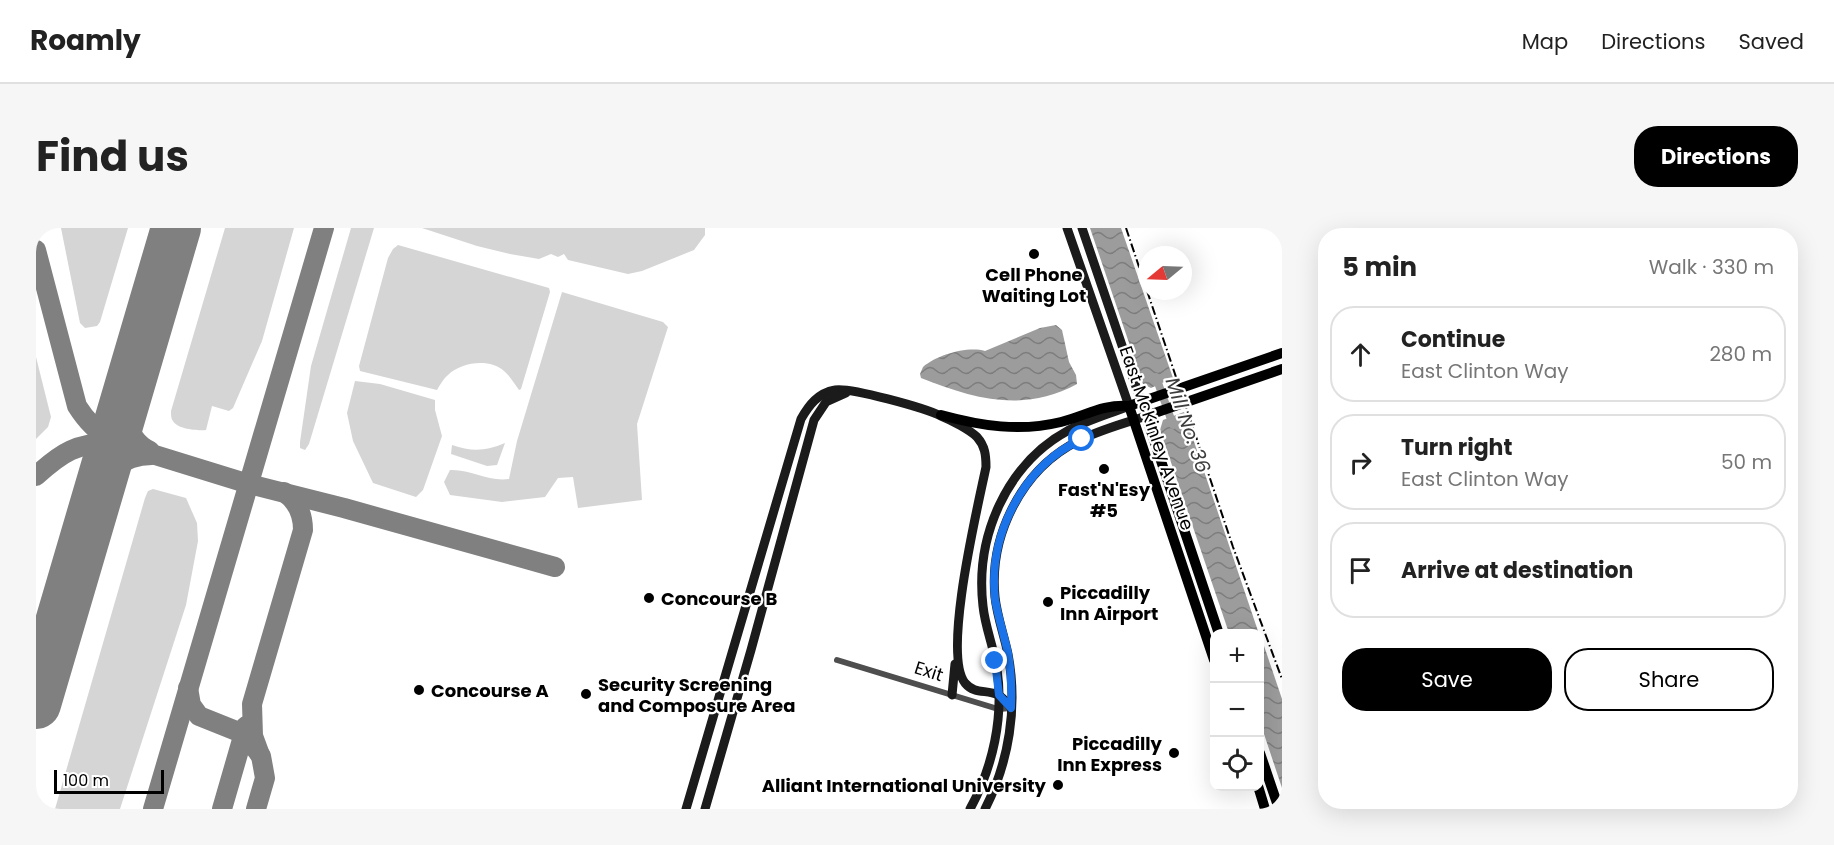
<!DOCTYPE html>
<html lang="en">
<head>
<meta charset="utf-8">
<style>
	:root { --surface:#fff; --page:#f6f6f6; --text:#222; --muted:#767676; --line:#e0e0e0; --accent:#000 }
	body { margin:0; font-family:Poppins,sans-serif; background:var(--page); color:var(--text) }
	.controls { position:absolute; right:18px; bottom:18px; display:grid; overflow:hidden; border-radius:12px; box-shadow:0 6px 24px #0002 }
	.controls button { width:54px; height:54px; display:grid; place-items:center; padding:0; border:0; border-bottom:2px solid var(--line); background:var(--surface); color:var(--text); font:30px sans-serif }
	.compass { position:absolute; left:1102px; top:18px; width:54px; height:54px; border-radius:50%; background:var(--surface); box-shadow:0 6px 24px #0002; rotate:251deg }
	.scale { position:absolute; left:18px; bottom:15px; width:110px; box-sizing:border-box; padding-left:6px; border:3px solid #000; border-top:0; font-size:16px; line-height:21px; white-space:nowrap; color:#000; -webkit-text-stroke:4px #fff; paint-order:stroke }
	.stop { position:absolute; width:18px; height:18px; margin:-14px; border:4px solid #1a73e8; border-radius:50%; background:#fff }
	.stop.end { background:#1a73e8; border-color:#fff; box-shadow:0 2px 6px #0008 }
	.list { margin:0; padding:0; list-style:none }
	h2 { display:flex; justify-content:space-between; align-items:center; height:78px; margin:0; padding:0 24px; font-size:26px }
	h2 small { font-size:20px; font-weight:400; color:var(--muted) }
	.list li { display:grid; grid-template-columns:39px 1fr auto; gap:18px; align-items:center; box-sizing:border-box; height:96px; margin:0 12px 12px; padding:0 12px; border:2px solid var(--line); border-radius:24px }
	.list b { display:block; font-size:22px; white-space:nowrap }
	.list p { margin:0; font-size:20px; white-space:nowrap; color:var(--muted) }
	.list em { font-size:20px; font-style:normal; color:var(--muted) }
	.actions { display:flex; gap:12px; padding:18px 24px }
	.actions a { flex:1; padding:14px 0; border:2px solid var(--accent); border-radius:24px; text-align:center; font-size:21px; color:var(--accent) }
	.actions .main { background:var(--accent); color:#fff }
	.icon { flex:none; width:33px; height:33px; fill:none; stroke:currentColor; stroke-width:2; stroke-linecap:round; stroke-linejoin:round }
	.map { position:relative; flex:none; width:1246px; height:581px; overflow:hidden; border-radius:24px }
	header { display:flex; align-items:center; gap:36px; box-sizing:border-box; height:84px; padding:0 30px; background:var(--surface); border-bottom:2px solid var(--line) }
	header strong { font-size:28px }
	nav { display:flex; gap:33px; margin-inline-start:auto; font-size:21px }
	.intro { display:flex; align-items:center; justify-content:space-between; box-sizing:border-box; height:144px; padding:0 36px }
	h1 { margin:0; font-size:42px }
	.button { padding:15px 27px; border-radius:24px; background:var(--accent); color:#fff; font-size:21px; font-weight:700 }
	main { display:flex; gap:36px; padding:0 36px }
	aside { flex:1; background:var(--surface); border-radius:24px; box-shadow:0 6px 24px #0002 }
	.map>svg:first-child { display:block }
</style>
</head>
<body>
<header>
<strong>Roamly</strong>
<nav><a>Map</a><a>Directions</a><a>Saved</a></nav>
</header>
<div class="intro"><h1>Find us</h1><a class="button">Directions</a></div>
<main>
<div class="map">
<svg width="1246" height="581" viewBox="0 0 1246 581">
	<defs>
		<pattern id="water-waves" width="16" height="10" patternUnits="userSpaceOnUse" patternTransform="scale(1.5)"><rect width="16" height="10" fill="#9c9c9c"/><path d="M0 5q4-4 8 0t8 0" fill="none" stroke="#7d7d7d"/></pattern>
	</defs>
	<rect width="100%" height="100%" fill="#fff"/>
	<g fill="#d5d5d5">
		<polygon points="25,0 92,0 64,94 61,98 49,100 44,95"/>
		<path d="M189,0H258L226,113L197,180L193,183L176,178L170,202C162,203 141,201 137,193C135,191 135,186 135,183Z"/>
		<polygon points="315,0 338,0 273,216 269,222 264,220 264,214 275,138"/>
		<polygon points="386,0 669,0 669,7 658,22 606,43 592,46 532,32 528,26 522,29 515,26 503,31 474,26 441,18"/>
		<path d="M362,17L513,60L514,64L485,161L483,162C478,155 474,148 468,143C454,130 425,134 412,147C407,151 404,157 401,162L324,143L323,138L352,30L357,21Z"/>
		<path d="M526,64L627,94L632,99L601,196L606,272L542,280L537,249L522,250L509,269L466,274L414,267L408,254L414,242C435,241 452,254 473,251L481,213Z"/>
		<polygon points="0,129 15,189 12,199 0,211"/>
		<polygon points="319,153 344,156 399,172 399,182 406,208 387,262 380,269 337,255 317,213 311,185"/>
		<path d="M469,215L461,237L451,238L415,226L416,217C436,224 450,223 469,215Z"/>
		<polygon points="117,261 150,270 161,295 162,313 150,377 84,581 19,581 109,270 112,263"/>
	</g>
	<g fill="url(#water-waves)">
		<polygon points="1054,0 1085,0 1137,150 1115,160 1107,156"/>
		<path d="M1020,97L1026,102L1033,134L1040,147L1041,156C988,185 938,171 885,150L884,146L887,139C901,127 931,118 949,123L1004,100Z"/>
		<polygon points="1148,184 1223,406 1193,405 1124,202 1127,192"/>
		<polygon points="1224,406 1246,471 1246,560 1224,494"/>
	</g>
	<g fill="none" stroke-linecap="round" stroke-linejoin="round">
		<polyline stroke="#9c9c9c" stroke-width="8" points="1120,149 1137,197"/>
		<g stroke="#808080" stroke-width="20">
			<path d="M0,22L41,178C51,194 61,203 77,214L213,256L308,280L519,339"/>
			<path d="M97,146C91,174 82,207 114,223"/>
			<path d="M0,248C26,224 41,215 77,214"/>
			<path d="M59,276C71,247 81,227 116,227"/>
			<polyline points="152,460 155,477 163,488 208,506 225,528 229,550 220,581"/>
			<path d="M224,527L217,508L216,476L267,302C267,286 261,273 248,264"/>
			<polyline points="117,581 288,0"/>
			<polyline points="186,581 210,498"/>
		</g>
		<polyline stroke="#808080" stroke-width="50" points="0,476 140,0"/>
		<polyline stroke="#4e4e4e" stroke-width="6" points="801,432 962,481 975,480"/>
		<g stroke="#1b1b1b" stroke-width="9">
			<polyline points="916,467 919,436"/>
			<path d="M650,581L765,191C773,177 782,165 799,162C814,159 889,180 905,188C915,192 934,202 941,209C949,218 950,227 950,239C942,278 906,426 929,455C939,467 951,461 962,467C967,469 972,476 975,480"/>
			<polyline points="669,581 715,422 778,192 790,174 810,165"/>
			<path d="M934,581C957,539 968,489 961,441C958,420 949,399 947,378C939,309 970,236 1033,202C1052,192 1073,186 1093,178L1031,0"/>
			<path d="M949,581C973,534 982,479 972,426C968,407 961,388 959,369C953,307 986,241 1042,213C1063,202 1087,196 1110,188L1046,0"/>
		</g>
		<g stroke="#000" stroke-width="10">
			<polyline points="1093,178 1178,432"/>
			<path d="M905,187C945,198 984,204 1025,194C1049,188 1067,176 1093,178L1246,125"/>
			<polyline points="1183,406 1110,188 1246,141"/>
			<polyline points="1224,525 1243,581"/>
			<polyline points="1222,558 1229,581"/>
		</g>
		<polyline stroke="#000" stroke-width="2" stroke-dasharray="9 3 1.5 3" stroke-linecap="butt" points="1090,0 1197,319 1246,451"/>
	</g>
	<g fill="none" stroke-linecap="round" stroke-linejoin="round">
		<path stroke="#1a73e8" stroke-width="8" d="M959,433L963,467L975,480C976,461 975,443 972,425C968,407 962,389 959,371C952,307 987,238 1046,211"/>
	</g>
	<g fill="#000" stroke="#fff" stroke-width="2">
		<circle cx="998" cy="26" r="6"/>
		<circle cx="1068" cy="241" r="6"/>
		<circle cx="613" cy="370" r="6"/>
		<circle cx="1012" cy="374" r="6"/>
		<circle cx="383" cy="462" r="6"/>
		<circle cx="550" cy="466" r="6"/>
		<circle cx="1138" cy="525" r="6"/>
		<circle cx="1022" cy="557" r="6"/>
	</g>
	<g text-anchor="middle" dominant-baseline="central" stroke-width="4.5" stroke-linejoin="round" paint-order="stroke">
		<g font-size="18" font-weight="bold" fill="#000" stroke="#fff" text-anchor="start">
			<text x="998" y="46" text-anchor="middle">Cell Phone<tspan x="998" dy="21">Waiting Lot</tspan></text>
			<text x="1068" y="261" text-anchor="middle">Fast'N'Esy<tspan x="1068" dy="21">#5</tspan></text>
			<text x="1024" y="364">Piccadilly<tspan x="1024" dy="21">Inn Airport</tspan></text>
			<text x="625" y="370">Concourse B</text>
			<text x="562" y="456">Security Screening<tspan x="562" dy="21">and Composure Area</tspan></text>
			<text x="395" y="462">Concourse A</text>
			<text x="1126" y="515" text-anchor="end">Piccadilly<tspan x="1126" dy="21">Inn Express</tspan></text>
			<text x="1010" y="557" text-anchor="end">Alliant International University</text>
		</g>
		<g font-size="18" fill="#000" stroke="#fff">
			<text transform="translate(1121 210) rotate(71)">East McKinley Avenue</text>
			<text transform="translate(893 443) rotate(18)">Exit</text>
		</g>
		<g font-size="20" font-style="italic" fill="#3d3d3d" stroke="#fff">
			<text transform="translate(1152 197) rotate(71)">Mill No. 36</text>
		</g>
	</g>
</svg>
<div class="controls">
<button>+</button>
<button>−</button>
<button><svg class="icon" aria-label="locate" viewBox="0 0 24 24"><circle cx="12" cy="12" r="6"/><path d="M12 2v4M12 18v4M2 12h4M18 12h4"/></svg></button>
</div>
<svg class="compass" viewBox="-18 -18 36 36"><path d="M0-13l5 13h-10z" fill="#e53935"/><path d="M0 13l5-13h-10z" fill="#767676"/></svg>
<div class="scale">100 m</div>
<div class="stop" style="left:1046px;top:211px"></div>
<div class="stop end" style="left:959px;top:433px"></div>
</div>
<aside>
<h2>5 min<small>Walk · 330 m</small></h2>
<ul class="list">
<li><svg class="icon" aria-label="ahead" viewBox="0 0 24 24"><path d="M12 20V5M6 11l6-6 6 6"/></svg><div><b>Continue</b><p>East Clinton Way</p></div><em>280 m</em></li>
<li><svg class="icon" aria-label="right" viewBox="0 0 24 24"><path d="M7 20v-9h11M14 6l5 5-5 5"/></svg><div><b>Turn right</b><p>East Clinton Way</p></div><em>50 m</em></li>
<li><svg class="icon" aria-label="arrive" viewBox="0 0 24 24"><path d="M6 21V4h12l-3 4 3 4H6"/></svg><div><b>Arrive at destination</b></div></li>
</ul>
<div class="actions"><a class="main">Save</a><a>Share</a></div>
</aside>
</main>
</body>
</html>
